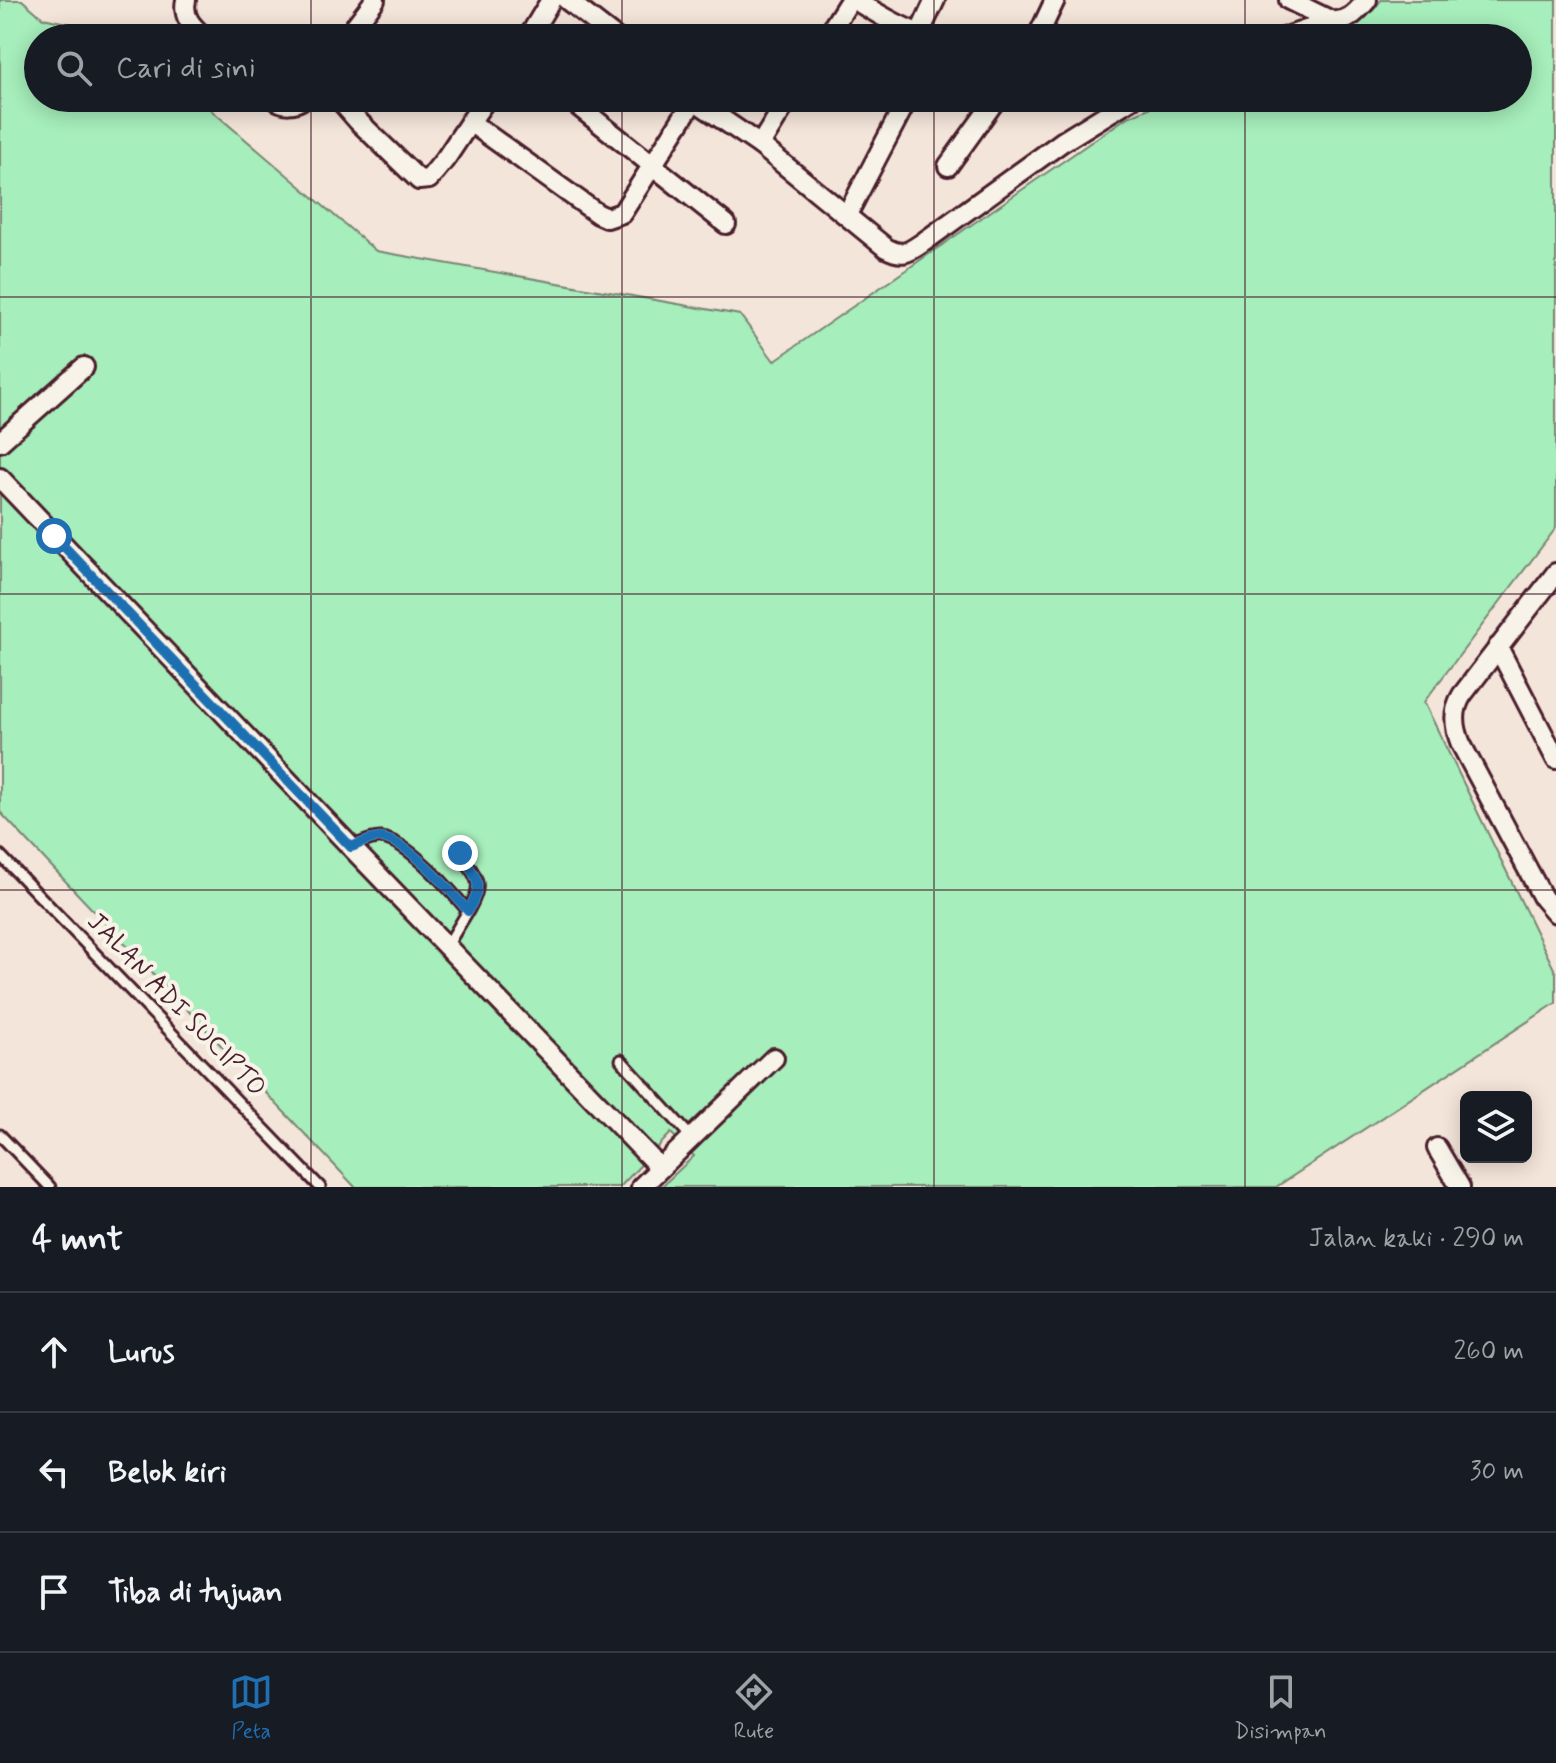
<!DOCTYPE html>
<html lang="id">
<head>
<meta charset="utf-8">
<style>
	:root { --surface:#171b24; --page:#20242c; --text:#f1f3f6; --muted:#9ea1a6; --line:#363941; --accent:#1f6fb2 }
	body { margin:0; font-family:Mynerve,sans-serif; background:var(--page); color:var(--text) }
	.controls { position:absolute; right:24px; bottom:24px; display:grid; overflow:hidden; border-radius:12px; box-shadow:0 4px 20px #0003 }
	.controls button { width:72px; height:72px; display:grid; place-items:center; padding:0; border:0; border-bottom:2px solid var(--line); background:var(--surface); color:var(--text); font:40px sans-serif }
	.stop { position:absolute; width:24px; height:24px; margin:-18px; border:6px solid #1f6fb2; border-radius:50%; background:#fff }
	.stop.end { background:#1f6fb2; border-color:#fff; box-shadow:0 2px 8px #0008 }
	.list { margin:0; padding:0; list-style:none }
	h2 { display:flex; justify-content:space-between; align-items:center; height:104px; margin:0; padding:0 32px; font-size:34px }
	h2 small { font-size:26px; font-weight:400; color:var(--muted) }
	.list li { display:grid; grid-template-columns:52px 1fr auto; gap:24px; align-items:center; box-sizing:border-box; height:120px; padding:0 32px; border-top:2px solid var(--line) }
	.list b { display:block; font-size:30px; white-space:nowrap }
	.list em { font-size:26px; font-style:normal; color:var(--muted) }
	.icon { flex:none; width:44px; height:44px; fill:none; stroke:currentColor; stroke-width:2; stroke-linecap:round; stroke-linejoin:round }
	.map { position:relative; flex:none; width:1556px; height:1187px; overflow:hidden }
	.search { position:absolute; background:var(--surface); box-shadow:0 4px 20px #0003; left:24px; right:24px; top:24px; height:88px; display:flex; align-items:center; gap:20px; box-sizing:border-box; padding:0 28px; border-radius:44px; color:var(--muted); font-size:30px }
	.sheet { height:464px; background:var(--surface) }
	nav { display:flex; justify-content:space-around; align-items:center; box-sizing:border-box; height:112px; border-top:2px solid var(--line); background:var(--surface); font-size:22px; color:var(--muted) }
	nav a { display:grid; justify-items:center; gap:4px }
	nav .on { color:var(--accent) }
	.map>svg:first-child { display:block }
</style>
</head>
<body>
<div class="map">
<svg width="1556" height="1187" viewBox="0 0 1556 1187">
	<rect width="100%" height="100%" fill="#f4e5da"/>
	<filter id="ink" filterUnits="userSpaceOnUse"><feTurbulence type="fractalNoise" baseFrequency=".0125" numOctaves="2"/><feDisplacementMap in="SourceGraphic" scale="16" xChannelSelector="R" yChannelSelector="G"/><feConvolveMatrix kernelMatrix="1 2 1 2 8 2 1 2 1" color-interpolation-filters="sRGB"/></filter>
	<g filter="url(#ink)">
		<path fill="#a6eebb" stroke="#788673" stroke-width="2" d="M0,0H22L43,18L123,35L127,38H38V98H197L376,251L740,315L774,361L1126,118L1172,98H1518V38H1325C1349,28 1366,23 1381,0H1556V528L1424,702L1556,973V1003L1276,1187H661L694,1156L671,1133L620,1187H355L0,812Z"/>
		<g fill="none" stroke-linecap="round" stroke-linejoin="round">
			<defs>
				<g id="lane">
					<path d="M351,847C360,844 371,837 381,838C409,841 451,891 468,911L447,946"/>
					<path d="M460,853C477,879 485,882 468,911"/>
					<polyline points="0,855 320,1187"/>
					<polyline points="621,1060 691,1137"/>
					<polyline points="0,1135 50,1187"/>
				</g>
				<g id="street">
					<path d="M186,0C182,18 193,27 205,38"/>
					<polyline points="567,0 616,38"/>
					<path d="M855,0C880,15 904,30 932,38"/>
					<path d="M1289,0L1332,21C1348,23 1357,11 1367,0"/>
					<polyline points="919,34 935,0"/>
					<polyline points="346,38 375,0"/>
					<polyline points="528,38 551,0"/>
					<polyline points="826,38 850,0"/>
					<polyline points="1037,38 1055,0"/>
					<polyline points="1283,38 1332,21"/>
					<path d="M274,98C283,106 295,105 304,98"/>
					<polyline points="338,98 358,121 419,180 429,179 446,158 470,122 598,214 607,218 622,213 694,100 760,145 789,98"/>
					<polyline points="568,98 726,224"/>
					<polyline points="470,122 487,98"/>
					<path d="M760,145L886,248C904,258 910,251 925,241L1062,142L1133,98"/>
					<polyline points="948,166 997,98"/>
					<polyline points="847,215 908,98"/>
					<polyline points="0,442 84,367"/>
					<polyline points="0,478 351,847 660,1168"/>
					<path d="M1556,573L1462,695C1452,711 1454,727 1461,744L1543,898L1556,913"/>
					<polyline points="1498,647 1556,759"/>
					<polyline points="1437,1148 1460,1187"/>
					<polyline points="641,1187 774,1058"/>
				</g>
			</defs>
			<use href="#lane" stroke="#4a1f2b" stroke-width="15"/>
			<use href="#street" stroke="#4a1f2b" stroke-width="24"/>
			<use href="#lane" stroke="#f7f3e8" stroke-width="9"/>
			<use href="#street" stroke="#f7f3e8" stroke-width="18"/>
		</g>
	</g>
	<g fill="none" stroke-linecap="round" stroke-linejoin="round" filter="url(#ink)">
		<path stroke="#1f6fb2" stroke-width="10" d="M54,536L351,847C360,844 371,837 381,838C409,841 451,891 468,911C485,882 477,879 460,853"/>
	</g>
	<path fill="none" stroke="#4a1f2b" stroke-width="2" stroke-opacity="0.55" d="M311,0V38M622,0V38M934,0V38M1245,0V38M311,98V1187M622,98V1187M934,98V1187M1245,98V1187M0,297H1556M0,594H1556M0,890H1556"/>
	<g text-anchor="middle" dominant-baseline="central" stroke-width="8" stroke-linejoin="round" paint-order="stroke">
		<g font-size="26" fill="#4a1f2b" stroke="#f7f3e8">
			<text transform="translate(176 1005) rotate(46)">JALAN ADI SUCIPTO</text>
		</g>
	</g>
</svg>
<div class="controls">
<button><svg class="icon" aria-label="layers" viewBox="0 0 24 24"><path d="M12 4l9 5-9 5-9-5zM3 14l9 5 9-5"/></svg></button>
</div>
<div class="stop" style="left:54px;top:536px"></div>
<div class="stop end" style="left:460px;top:853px"></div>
<div class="search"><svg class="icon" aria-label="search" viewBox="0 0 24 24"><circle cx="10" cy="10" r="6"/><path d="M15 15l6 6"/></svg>Cari di sini</div>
</div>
<section class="sheet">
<h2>4 mnt<small>Jalan kaki · 290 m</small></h2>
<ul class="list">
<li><svg class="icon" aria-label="ahead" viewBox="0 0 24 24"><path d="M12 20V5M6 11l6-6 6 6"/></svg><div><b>Lurus</b></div><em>260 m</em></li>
<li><svg class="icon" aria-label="left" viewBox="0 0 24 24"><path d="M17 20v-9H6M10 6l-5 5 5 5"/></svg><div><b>Belok kiri</b></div><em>30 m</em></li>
<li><svg class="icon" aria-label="arrive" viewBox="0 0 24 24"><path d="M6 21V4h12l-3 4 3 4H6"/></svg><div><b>Tiba di tujuan</b></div></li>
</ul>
</section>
<nav>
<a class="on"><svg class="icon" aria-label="map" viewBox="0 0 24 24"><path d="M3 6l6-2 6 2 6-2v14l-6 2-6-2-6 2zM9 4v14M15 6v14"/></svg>Peta</a>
<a><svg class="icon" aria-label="directions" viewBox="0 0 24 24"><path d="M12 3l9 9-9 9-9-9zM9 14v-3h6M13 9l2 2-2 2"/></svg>Rute</a>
<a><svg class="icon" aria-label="saved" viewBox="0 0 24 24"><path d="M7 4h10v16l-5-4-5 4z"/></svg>Disimpan</a>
</nav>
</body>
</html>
